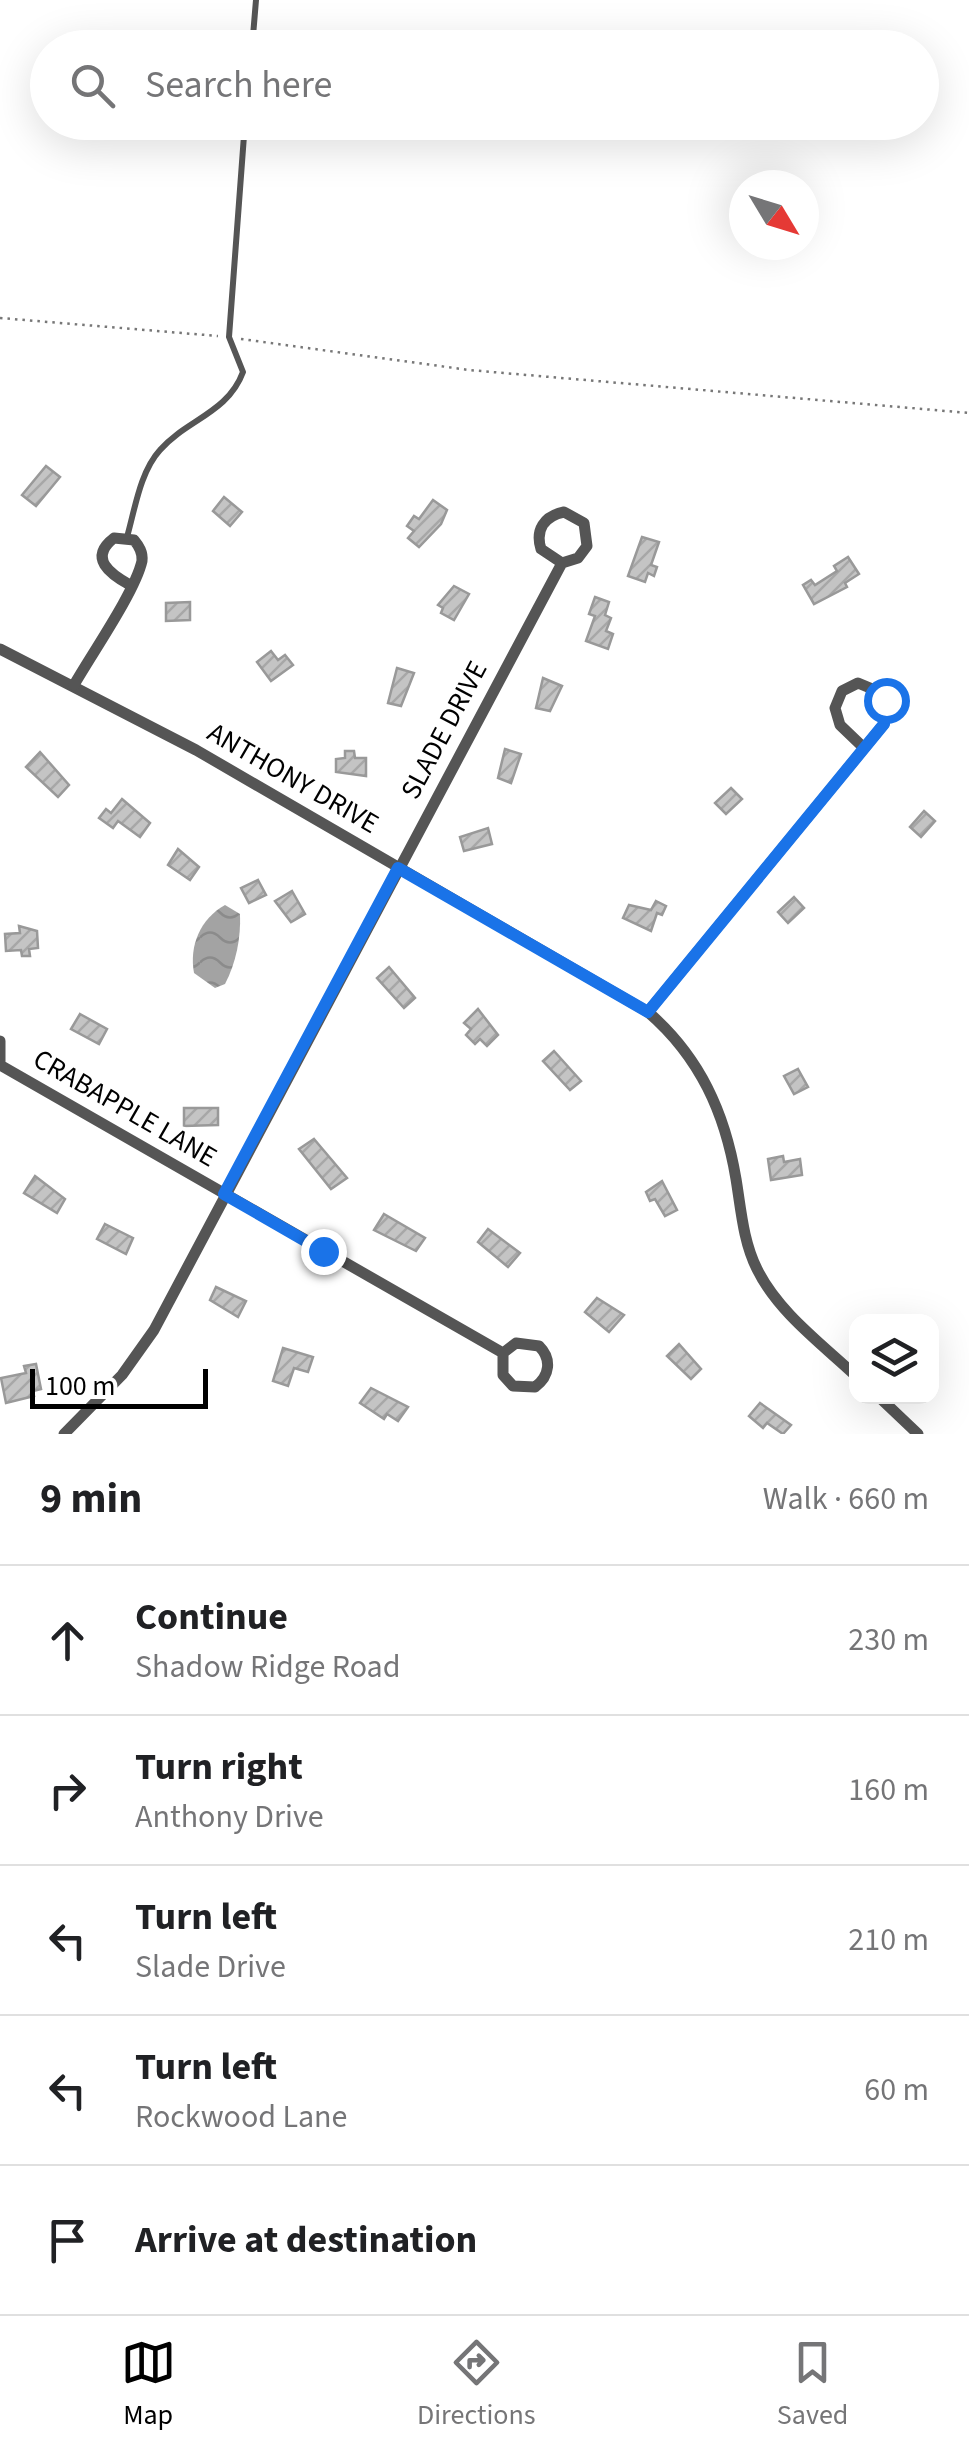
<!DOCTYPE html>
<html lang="en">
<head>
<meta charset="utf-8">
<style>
	:root { --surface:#fff; --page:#f6f6f6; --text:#202124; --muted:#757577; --line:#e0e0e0; --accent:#000 }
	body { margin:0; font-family:"Source Sans 3",sans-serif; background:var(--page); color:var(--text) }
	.controls { position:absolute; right:30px; bottom:30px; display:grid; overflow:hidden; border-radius:20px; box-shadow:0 10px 40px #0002 }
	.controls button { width:90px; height:90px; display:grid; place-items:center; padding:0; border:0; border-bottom:2px solid var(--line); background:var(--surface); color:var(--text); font:50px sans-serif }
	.compass { position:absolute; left:729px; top:170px; width:90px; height:90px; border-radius:50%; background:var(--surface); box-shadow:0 10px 40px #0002; rotate:128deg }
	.scale { position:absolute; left:30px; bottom:25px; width:178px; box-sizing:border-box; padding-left:10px; border:5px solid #000; border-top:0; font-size:28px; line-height:35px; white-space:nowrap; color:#000; -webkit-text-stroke:8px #fff; paint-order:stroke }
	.stop { position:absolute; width:30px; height:30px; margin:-22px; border:8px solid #1a73e8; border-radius:50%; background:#fff }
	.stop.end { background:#1a73e8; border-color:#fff; box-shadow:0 2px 10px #0008 }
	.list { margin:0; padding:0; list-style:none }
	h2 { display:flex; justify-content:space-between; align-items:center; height:130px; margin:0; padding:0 40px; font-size:42px }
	h2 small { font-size:32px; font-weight:400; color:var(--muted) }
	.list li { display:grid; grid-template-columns:65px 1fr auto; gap:30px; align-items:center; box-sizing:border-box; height:150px; padding:0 40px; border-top:2px solid var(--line) }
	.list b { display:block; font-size:38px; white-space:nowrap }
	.list p { margin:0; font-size:32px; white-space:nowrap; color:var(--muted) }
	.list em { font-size:32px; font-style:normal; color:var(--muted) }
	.icon { flex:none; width:55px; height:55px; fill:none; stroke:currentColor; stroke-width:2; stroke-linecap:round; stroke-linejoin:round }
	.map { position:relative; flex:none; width:969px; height:1434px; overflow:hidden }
	.search { position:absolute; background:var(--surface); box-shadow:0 10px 40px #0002; left:30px; right:30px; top:30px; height:110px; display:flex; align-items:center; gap:25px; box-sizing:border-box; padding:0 35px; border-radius:55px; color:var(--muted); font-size:38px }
	.sheet { height:880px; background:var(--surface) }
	nav { display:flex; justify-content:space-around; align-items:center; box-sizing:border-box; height:140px; border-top:2px solid var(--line); background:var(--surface); font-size:28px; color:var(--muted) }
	nav a { display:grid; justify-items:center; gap:5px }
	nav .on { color:var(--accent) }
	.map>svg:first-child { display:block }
</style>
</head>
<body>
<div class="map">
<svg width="969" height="1434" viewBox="0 0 969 1434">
	<defs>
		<pattern id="water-waves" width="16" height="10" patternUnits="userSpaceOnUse" patternTransform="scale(2.5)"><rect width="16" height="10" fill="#a3a3a3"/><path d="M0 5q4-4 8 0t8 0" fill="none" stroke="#8b8b8b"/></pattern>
		<pattern id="building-hatch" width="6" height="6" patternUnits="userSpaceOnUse" patternTransform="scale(2.5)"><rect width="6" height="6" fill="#c4c4c4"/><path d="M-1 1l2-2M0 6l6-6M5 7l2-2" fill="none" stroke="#a7a7a7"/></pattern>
	</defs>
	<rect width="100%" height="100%" fill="#fff"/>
	<path fill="url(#water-waves)" d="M225,905L240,914C241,938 236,963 225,984L215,988L194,973C189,946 200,919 225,905Z"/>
	<g fill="url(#building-hatch)" stroke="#999" stroke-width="2.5">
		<polygon points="46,466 60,477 36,506 22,495"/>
		<polygon points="224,497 242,512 230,526 213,511"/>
		<polygon points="433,500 447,510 441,524 419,547 408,538 414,531 407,526 414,516 419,519"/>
		<polygon points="642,537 659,542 651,565 657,567 654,576 648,573 645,582 628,576"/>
		<polygon points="848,557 859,574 845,583 847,587 814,604 803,585 811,580 815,585 837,571 834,566"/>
		<polygon points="454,586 469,594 454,620 441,613 443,608 438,605"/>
		<polygon points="595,597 609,602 605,615 611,618 606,631 613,634 608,649 586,641 595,616 589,614"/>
		<polygon points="190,602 190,620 166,621 166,603"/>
		<polygon points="271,651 278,660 285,655 293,665 271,681 257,662"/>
		<polygon points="397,668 414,673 401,706 388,703"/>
		<polygon points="543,678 562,686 550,711 536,708"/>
		<polygon points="505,749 521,754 511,783 498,778"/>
		<polygon points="345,751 354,751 355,758 366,758 366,776 336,772 336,759 345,758"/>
		<polygon points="40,752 69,785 58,797 26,767"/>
		<polygon points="731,788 742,799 726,814 715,803"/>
		<polygon points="122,799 150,823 140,837 118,821 113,828 99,818 106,809 111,813"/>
		<polygon points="924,811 935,821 921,837 910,827"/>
		<polygon points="488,828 492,844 464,851 460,837"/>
		<polygon points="178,849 199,867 190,880 168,865"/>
		<polygon points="258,880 266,895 249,903 241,888"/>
		<polygon points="292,891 305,914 291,922 275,901"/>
		<polygon points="794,897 804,908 788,923 778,912"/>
		<polygon points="656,901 666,906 662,915 657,913 651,931 623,918 629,905 651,910"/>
		<polygon points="19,926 37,931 38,948 29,949 30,956 22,956 21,950 6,951 5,934 20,933"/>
		<polygon points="389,967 415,998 404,1008 377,978"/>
		<polygon points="478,1009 498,1035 487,1046 480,1039 475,1044 466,1035 471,1029 464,1023"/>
		<polygon points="80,1014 107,1029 99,1044 71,1029"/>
		<polygon points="554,1051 581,1081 570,1090 543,1061"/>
		<polygon points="798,1069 808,1087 794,1094 784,1076"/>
		<polygon points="184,1108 218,1108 218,1125 184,1126"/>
		<polygon points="314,1139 347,1178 331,1189 299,1149"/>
		<polygon points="783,1156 784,1162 800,1159 802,1175 771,1180 768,1159"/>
		<polygon points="35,1176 65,1199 57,1213 24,1193"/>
		<polygon points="662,1181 677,1210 665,1216 655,1199 650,1201 646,1192"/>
		<polygon points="384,1214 425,1238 416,1251 374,1230"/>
		<polygon points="105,1224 133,1238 126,1254 97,1239"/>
		<polygon points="488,1229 520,1253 508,1267 478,1242"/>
		<polygon points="216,1287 246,1301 238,1317 210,1300"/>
		<polygon points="597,1298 624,1315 609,1332 585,1312"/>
		<polygon points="679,1344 701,1369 691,1379 667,1356"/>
		<polygon points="283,1348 313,1357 308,1372 294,1368 288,1386 273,1381"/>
		<polygon points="36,1364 41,1389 33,1391 34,1396 6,1403 1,1378 26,1373 24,1366"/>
		<polygon points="371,1388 408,1407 398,1421 387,1414 384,1419 360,1403"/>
		<polygon points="760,1403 791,1425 783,1434 767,1423 763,1428 749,1416"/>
	</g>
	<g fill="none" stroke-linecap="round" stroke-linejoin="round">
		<g stroke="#777" stroke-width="2.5" stroke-dasharray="2.5 5" stroke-linecap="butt">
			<polyline points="0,318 218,336"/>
			<polyline points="241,339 469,370 969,413"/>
		</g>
		<g stroke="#555" stroke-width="6">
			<polyline points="252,48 256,0"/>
			<path d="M127,537C135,509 140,472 160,450C186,420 228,413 243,372L229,337L245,122"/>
		</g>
		<g stroke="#555" stroke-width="11">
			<path d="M0,649L196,750L648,1012C700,1057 725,1113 736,1179C741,1209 743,1241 757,1269C778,1312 822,1344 856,1376"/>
			<path d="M74,685C91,655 135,592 142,561C143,552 139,546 134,540L114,538C88,558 110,574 130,585"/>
			<polyline points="648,1012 884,724 888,708 882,693 858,683 842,691 835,708 840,725 864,748"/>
			<polyline points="0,1041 0,1061"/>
			<path d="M0,1065L503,1353V1375L513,1386L535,1387C550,1376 552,1359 539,1346L516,1343L503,1353"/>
			<polyline points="878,1396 918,1434"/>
			<path d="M64,1434L122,1375L154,1330L562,563L578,558L587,546L584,523L564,512C544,516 535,530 541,549L562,563"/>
		</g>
	</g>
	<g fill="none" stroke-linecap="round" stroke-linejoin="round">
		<polyline stroke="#1a73e8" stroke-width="12" points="323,1251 224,1194 398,868 648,1012 884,724 886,700"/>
	</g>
	<g text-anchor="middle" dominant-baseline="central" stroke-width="8" stroke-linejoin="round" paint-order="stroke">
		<g font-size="28" fill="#000" stroke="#fff">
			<text transform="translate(444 730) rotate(-62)">SLADE DRIVE</text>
			<text transform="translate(293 778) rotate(30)">ANTHONY DRIVE</text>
			<text transform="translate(125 1108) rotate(30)">CRABAPPLE LANE</text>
		</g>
	</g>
</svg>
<div class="controls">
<button><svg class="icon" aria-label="layers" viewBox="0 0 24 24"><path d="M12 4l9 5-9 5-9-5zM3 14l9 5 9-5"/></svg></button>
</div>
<svg class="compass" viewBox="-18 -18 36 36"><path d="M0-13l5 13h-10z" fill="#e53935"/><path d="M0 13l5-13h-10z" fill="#757577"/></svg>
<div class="scale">100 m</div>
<div class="stop" style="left:886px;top:700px"></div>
<div class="stop end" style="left:323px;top:1251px"></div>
<div class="search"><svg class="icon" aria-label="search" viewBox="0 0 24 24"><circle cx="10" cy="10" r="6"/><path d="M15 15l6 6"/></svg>Search here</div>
</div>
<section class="sheet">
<h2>9 min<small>Walk · 660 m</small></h2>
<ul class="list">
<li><svg class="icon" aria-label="ahead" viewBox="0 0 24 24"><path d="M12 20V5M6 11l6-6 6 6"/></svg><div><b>Continue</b><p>Shadow Ridge Road</p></div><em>230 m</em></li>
<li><svg class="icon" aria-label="right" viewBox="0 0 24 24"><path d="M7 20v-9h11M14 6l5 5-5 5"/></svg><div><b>Turn right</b><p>Anthony Drive</p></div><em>160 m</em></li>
<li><svg class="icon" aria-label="left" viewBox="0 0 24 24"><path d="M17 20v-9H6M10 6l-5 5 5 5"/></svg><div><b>Turn left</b><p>Slade Drive</p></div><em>210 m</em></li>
<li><svg class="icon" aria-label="left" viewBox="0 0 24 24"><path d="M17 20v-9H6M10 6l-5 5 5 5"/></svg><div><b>Turn left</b><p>Rockwood Lane</p></div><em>60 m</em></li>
<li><svg class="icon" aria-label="arrive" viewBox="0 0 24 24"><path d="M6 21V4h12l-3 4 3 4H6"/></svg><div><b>Arrive at destination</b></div></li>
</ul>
</section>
<nav>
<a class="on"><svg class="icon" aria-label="map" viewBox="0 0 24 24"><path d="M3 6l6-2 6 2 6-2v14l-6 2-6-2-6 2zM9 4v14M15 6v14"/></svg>Map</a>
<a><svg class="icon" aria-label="directions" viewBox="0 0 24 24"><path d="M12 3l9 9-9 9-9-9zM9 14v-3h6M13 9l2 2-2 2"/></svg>Directions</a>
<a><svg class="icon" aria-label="saved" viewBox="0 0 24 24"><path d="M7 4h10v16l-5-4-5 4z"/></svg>Saved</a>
</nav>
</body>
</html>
